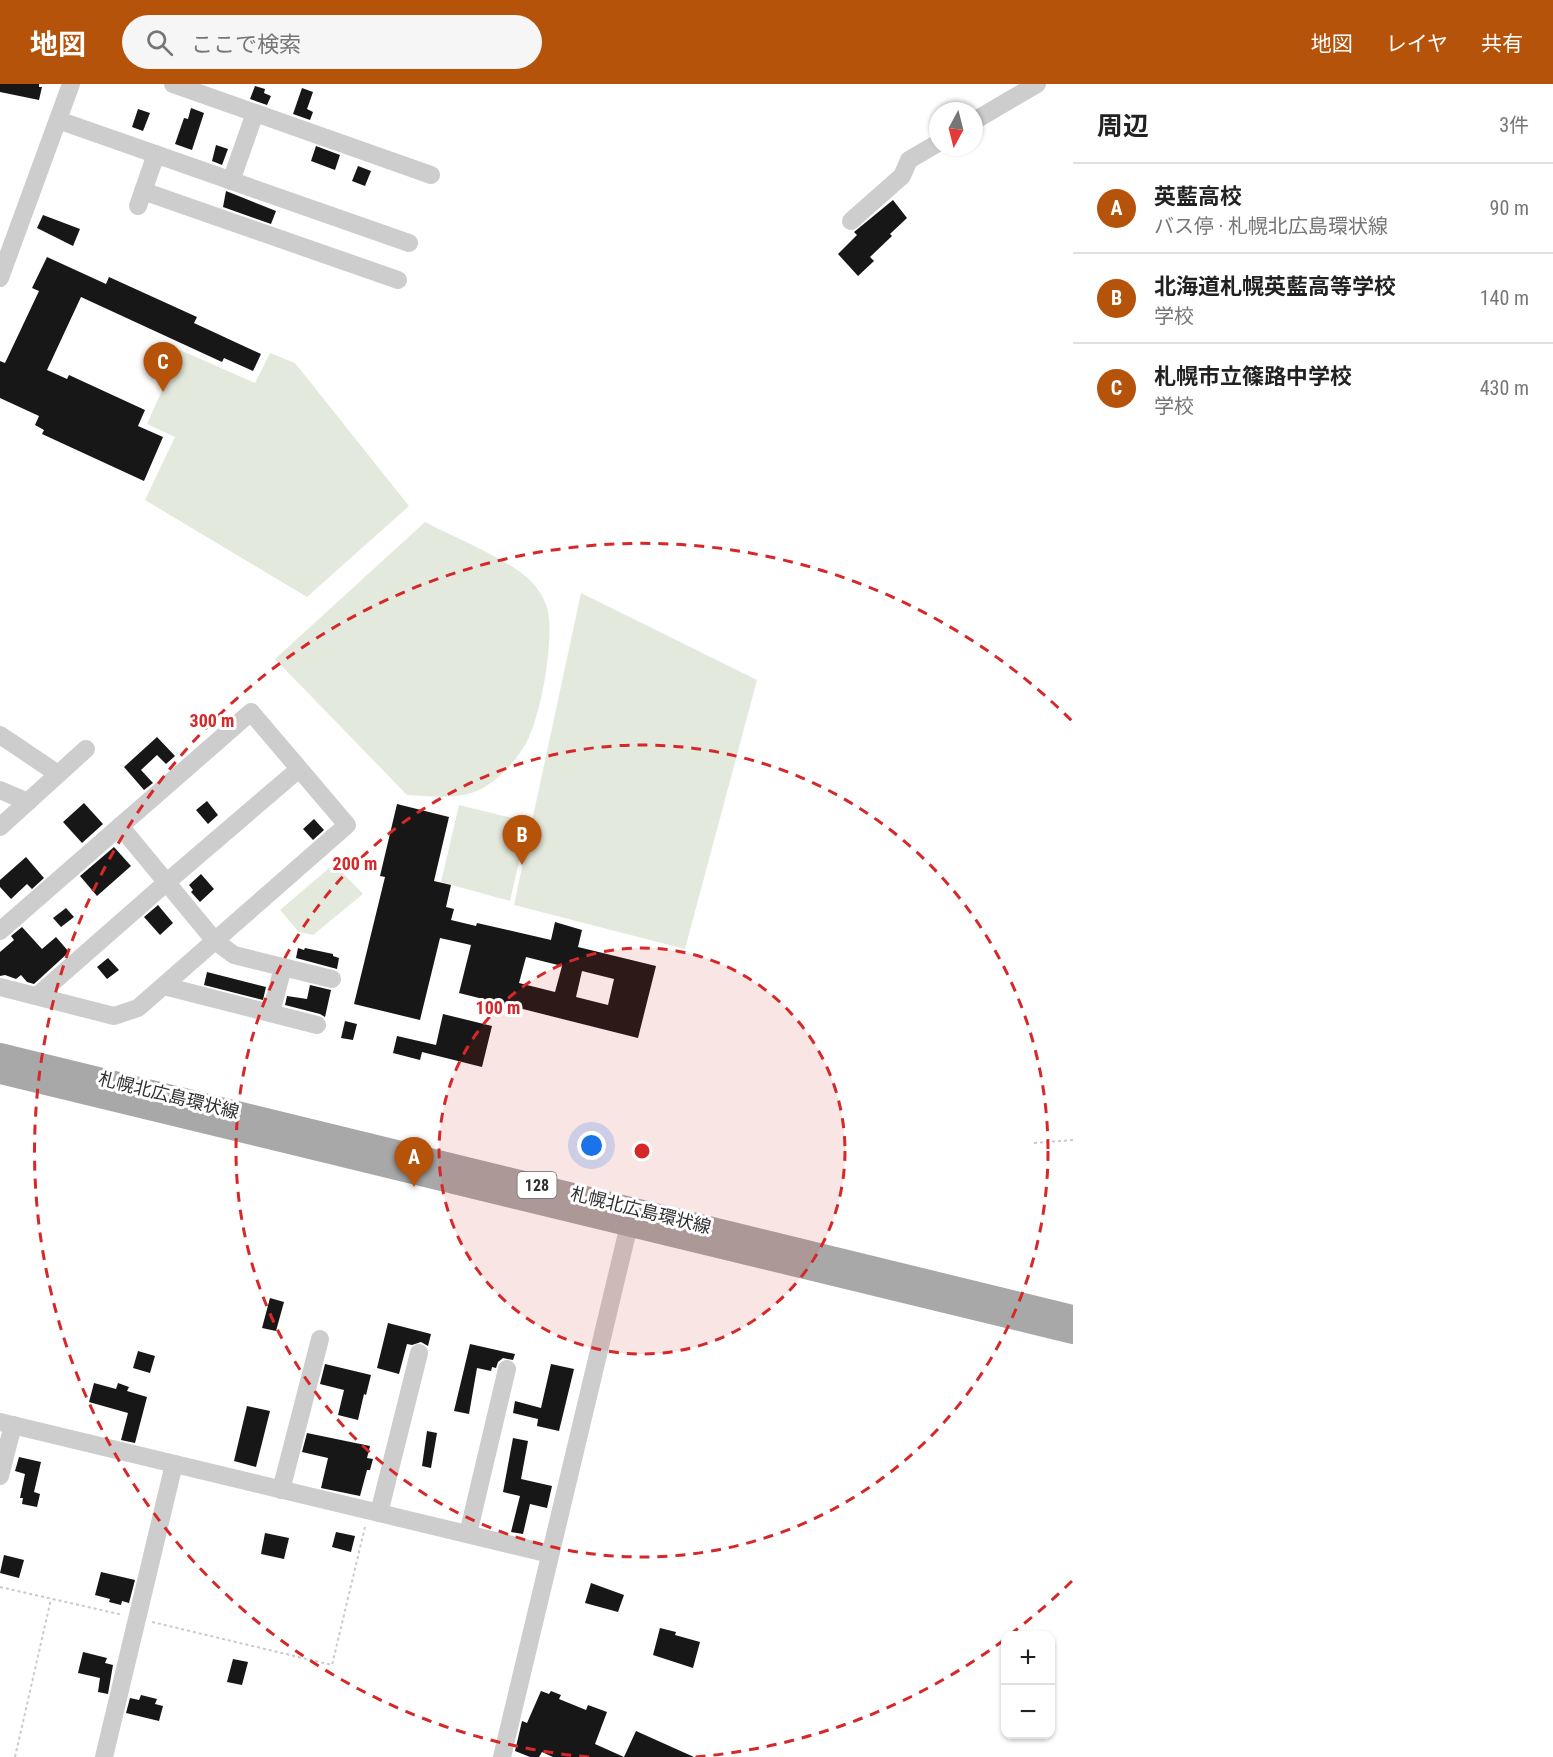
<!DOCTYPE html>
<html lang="ja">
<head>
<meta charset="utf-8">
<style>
	:root { --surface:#fff; --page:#f6f6f6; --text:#222; --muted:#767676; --line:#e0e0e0; --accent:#b45309 }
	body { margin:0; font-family:"Roboto Condensed","Noto Sans JP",sans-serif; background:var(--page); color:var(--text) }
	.controls { position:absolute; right:18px; bottom:18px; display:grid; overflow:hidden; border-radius:12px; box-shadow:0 2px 4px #0004 }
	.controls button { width:54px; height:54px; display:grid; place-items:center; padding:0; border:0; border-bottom:2px solid var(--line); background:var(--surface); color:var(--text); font:30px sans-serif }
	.compass { position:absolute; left:929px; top:18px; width:54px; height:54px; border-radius:50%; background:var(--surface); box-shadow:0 2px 4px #0004; rotate:187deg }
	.you { position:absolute; left:592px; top:1062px; width:21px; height:21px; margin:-15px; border:4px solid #fff; border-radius:50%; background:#1a73e8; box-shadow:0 0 0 9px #1a73e833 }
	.badge { display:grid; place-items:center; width:39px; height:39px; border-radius:50%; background:var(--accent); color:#fff; font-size:20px; font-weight:700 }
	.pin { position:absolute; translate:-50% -50px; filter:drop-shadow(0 2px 3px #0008) }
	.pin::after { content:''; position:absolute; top:32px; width:21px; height:18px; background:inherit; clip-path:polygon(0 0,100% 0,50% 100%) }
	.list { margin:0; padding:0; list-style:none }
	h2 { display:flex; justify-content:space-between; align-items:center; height:78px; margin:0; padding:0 24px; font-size:26px }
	h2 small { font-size:20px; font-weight:400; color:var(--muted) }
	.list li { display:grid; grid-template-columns:39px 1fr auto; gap:18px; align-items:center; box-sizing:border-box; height:90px; padding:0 24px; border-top:2px solid var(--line) }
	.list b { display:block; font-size:22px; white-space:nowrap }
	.list p { margin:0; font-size:20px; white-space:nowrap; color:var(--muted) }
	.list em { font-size:20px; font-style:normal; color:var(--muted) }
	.icon { flex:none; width:33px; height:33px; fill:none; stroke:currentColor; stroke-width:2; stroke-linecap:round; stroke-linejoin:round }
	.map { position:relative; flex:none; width:1073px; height:1673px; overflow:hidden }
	header { display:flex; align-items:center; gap:36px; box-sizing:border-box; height:84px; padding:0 30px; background:var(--accent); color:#fff }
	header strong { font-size:28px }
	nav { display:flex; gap:33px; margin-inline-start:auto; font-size:21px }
	.search { width:420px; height:54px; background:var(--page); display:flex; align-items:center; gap:15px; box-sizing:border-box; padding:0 21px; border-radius:33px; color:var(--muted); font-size:22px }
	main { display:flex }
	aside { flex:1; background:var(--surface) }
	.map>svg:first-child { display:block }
</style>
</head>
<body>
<header>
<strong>地図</strong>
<div class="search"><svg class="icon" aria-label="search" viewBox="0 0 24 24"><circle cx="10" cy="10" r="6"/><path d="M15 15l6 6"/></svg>ここで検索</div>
<nav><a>地図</a><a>レイヤ</a><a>共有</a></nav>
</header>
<main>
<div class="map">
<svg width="1073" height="1673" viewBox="0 0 1073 1673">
	<rect width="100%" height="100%" fill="#fff"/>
	<g fill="#e4e9dd">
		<polygon points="180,266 255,299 270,269 295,279 409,422 307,513 145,416 175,353 147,340"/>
		<path d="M425,438C453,453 519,479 536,503C541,509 546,519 548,527C554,558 541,634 525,661C514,679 498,697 479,706C458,716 430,712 407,711L275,575Z"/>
		<polygon points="581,509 757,596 685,865 514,821"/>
		<polygon points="459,721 528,738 510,817 441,798"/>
		<polygon points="334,780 363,810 313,851 299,848 280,826"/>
	</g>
	<g fill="#171717" fill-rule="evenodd">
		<polygon points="0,0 39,0 39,3 42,3 39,16 0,8"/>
		<polygon points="255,2 265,5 264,9 271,12 267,21 250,15"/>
		<polygon points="302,4 313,8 307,25 313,28 310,36 293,30"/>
		<polygon points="191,24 204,29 192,66 175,60 184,34 188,35"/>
		<polygon points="138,25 150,29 143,47 132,43"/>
		<polygon points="216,61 228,65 222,81 212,77"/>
		<polygon points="316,62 340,71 335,86 311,77"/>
		<polygon points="358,82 371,87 365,102 352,97"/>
		<polygon points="226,107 276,127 271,140 223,123"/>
		<polygon points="893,116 907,134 890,150 892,152 870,173 874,177 858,192 838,170 857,151 854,148"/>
		<polygon points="43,131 80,145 73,162 37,144"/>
		<polygon points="47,173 106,200 109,193 197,233 194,239 261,270 253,287 224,274 222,278 81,213 47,286 67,295 69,291 145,326 138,342 163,353 144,397 42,350 44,346 35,341 39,332 0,314 0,277 5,279 39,207 32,204"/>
		<polygon points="157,653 175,672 166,680 157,671 141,686 153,699 144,706 124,683"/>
		<polygon points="207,717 218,731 208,740 196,726"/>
		<polygon points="84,719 103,740 82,759 63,738"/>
		<path d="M397,720L449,733L434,797L451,801L446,823L454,825L451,836L476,842L477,839L551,856L555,838L582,846L578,863L656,882L638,954L459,909L471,861L440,854L420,936L354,920L385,793L380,792ZM526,873L562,882L555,908L519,899ZM582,887L614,895L608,921L576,913Z"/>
		<polygon points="314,735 324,746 313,756 303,745"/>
		<polygon points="114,763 131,782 97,812 80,792"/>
		<polygon points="26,773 44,794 32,805 27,800 11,815 0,803 0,796"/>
		<polygon points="201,790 214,805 200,818 191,808 193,806 189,801"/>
		<polygon points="158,821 173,839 160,851 144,833"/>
		<polygon points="66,824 74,833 61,843 53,834"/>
		<polygon points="22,843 42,865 56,853 69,868 34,900 27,898 21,891 16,895 5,891 0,892 0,868 14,856 11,852"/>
		<polygon points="298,864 304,866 305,864 333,870 333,872 339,874 337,885 296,874"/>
		<polygon points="108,874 119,886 107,895 97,883"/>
		<polygon points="207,888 266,903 263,916 204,901"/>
		<polygon points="310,901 331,906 325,933 320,930 285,921 287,912 307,915"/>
		<polygon points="443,930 492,942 482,983 422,968 420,976 393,969 397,952 436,961"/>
		<polygon points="345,937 357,940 353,956 341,954"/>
		<polygon points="270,1214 284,1218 276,1247 262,1244"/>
		<polygon points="388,1239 431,1250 428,1262 421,1258 412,1261 407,1260 399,1290 377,1284"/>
		<polygon points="470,1260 515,1270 513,1276 503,1274 498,1278 496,1284 492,1283 491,1287 477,1284 469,1330 454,1327"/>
		<polygon points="138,1267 155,1272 150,1289 133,1284"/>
		<polygon points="325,1280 371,1291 366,1311 364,1310 358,1336 338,1331 344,1306 320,1300"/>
		<polygon points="551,1280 574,1285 559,1347 537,1342 538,1335 513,1329 515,1317 541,1324"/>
		<polygon points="94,1299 116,1305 118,1299 129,1303 127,1307 147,1313 135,1359 121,1356 128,1329 89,1318"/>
		<polygon points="247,1322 270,1327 256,1383 234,1377"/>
		<polygon points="427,1347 437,1349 431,1384 422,1382"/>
		<polygon points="307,1349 370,1362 367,1374 373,1375 370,1386 367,1386 360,1412 321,1404 328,1374 302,1368"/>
		<polygon points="513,1354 528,1357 521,1395 552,1402 547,1424 530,1420 523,1450 511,1448 520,1412 503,1408"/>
		<polygon points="19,1373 41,1378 34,1408 40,1410 37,1423 22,1420 23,1414 20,1414 25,1390 15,1387"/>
		<polygon points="336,1448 355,1452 351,1468 332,1463"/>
		<polygon points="265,1449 289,1454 284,1475 261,1470"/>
		<polygon points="4,1471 24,1476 19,1494 0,1489"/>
		<polygon points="101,1488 135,1496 129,1519 122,1517 121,1521 109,1518 110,1515 95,1511"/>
		<polygon points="591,1499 624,1511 618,1528 585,1519"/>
		<polygon points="660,1544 676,1548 675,1551 700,1558 693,1584 653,1571"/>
		<polygon points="83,1568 107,1574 105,1579 113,1581 108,1610 98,1608 100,1594 78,1589"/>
		<polygon points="233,1575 248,1578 242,1601 227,1598"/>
		<polygon points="541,1607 549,1610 551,1607 561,1611 559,1615 586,1626 588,1621 607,1628 595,1660 624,1673 636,1647 694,1673 553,1673 542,1668 539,1673 530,1673 515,1667 522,1637 527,1639"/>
		<polygon points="141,1611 157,1615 155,1620 163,1622 159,1637 126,1629 130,1614 139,1616"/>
	</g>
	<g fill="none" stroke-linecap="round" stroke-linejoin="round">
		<g stroke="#cacaca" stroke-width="2" stroke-dasharray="3 3" stroke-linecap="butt">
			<polyline points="1034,1059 1073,1056"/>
			<polyline points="0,1503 123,1531"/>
			<polyline points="152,1538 332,1581 365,1443"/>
			<polyline points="15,1673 51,1515"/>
		</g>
		<g stroke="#cdcdcd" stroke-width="18">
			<polyline points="173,0 431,91"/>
			<polyline points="58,36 409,159"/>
			<polyline points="974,37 1037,0"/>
			<polyline points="231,97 255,29"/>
			<polyline points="143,107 398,196"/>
			<polyline points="138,122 156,70"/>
			<polyline points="851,137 902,92 909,76 938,59"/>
			<polyline points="0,194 71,0"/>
			<polyline points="0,651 58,690"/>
			<polyline points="0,706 28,718"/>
			<polyline points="120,742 215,857 234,871 332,895"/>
			<polyline points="0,743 86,665"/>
			<polyline points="0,847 251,628 347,741 138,924 114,932 0,903"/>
			<polyline points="164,902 317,941"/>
			<polyline points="37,912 167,798 299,685"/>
			<polyline points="271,929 283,883"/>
			<polyline points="0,1338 550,1470"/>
			<polyline points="0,1392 13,1341"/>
			<polyline points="281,1406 320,1255"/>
			<polyline points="379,1429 419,1269"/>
			<polyline points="468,1450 507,1285"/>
			<polyline points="104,1673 174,1380"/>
			<polyline points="502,1673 629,1141"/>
		</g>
		<g stroke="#a8a8a8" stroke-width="22">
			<polyline points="0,970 1073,1232"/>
			<polyline points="0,989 1073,1249"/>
		</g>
	</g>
	<circle cx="642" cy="1067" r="203" fill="#d62828" fill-opacity=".12"/>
	<g fill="none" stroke="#d62828" stroke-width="3" stroke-dasharray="10 8">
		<circle cx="642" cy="1067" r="203"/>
		<circle cx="642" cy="1067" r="406"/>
		<path d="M1072 1497A608 608 0 0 1 1012 1549M1004 1556A608 608 0 0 1 695 1673M589 1673A608 608 0 1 1 1072 637"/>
	</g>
	<g text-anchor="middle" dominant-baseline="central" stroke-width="6" stroke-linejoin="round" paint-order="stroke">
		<rect fill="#fff" stroke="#6e6e6e" stroke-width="1.5" x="517.5" y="1088" width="39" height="26" rx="4.5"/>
		<g font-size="16" font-weight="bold" fill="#303030">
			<text x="537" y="1101">128</text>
		</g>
		<g font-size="18" fill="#303030" stroke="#fff">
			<text transform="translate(169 1011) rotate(14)">札幌北広島環状線</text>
			<text transform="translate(641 1126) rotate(14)">札幌北広島環状線</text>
		</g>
	</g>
	<circle cx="642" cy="1067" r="9" fill="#d62828" stroke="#fff" stroke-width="3"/>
	<g font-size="18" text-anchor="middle" font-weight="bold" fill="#d62828" stroke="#fff" stroke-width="6" stroke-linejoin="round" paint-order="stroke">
		<text x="212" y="643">300 m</text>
		<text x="355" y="786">200 m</text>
		<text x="498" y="930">100 m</text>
	</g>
</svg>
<div class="controls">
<button>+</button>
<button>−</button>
</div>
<svg class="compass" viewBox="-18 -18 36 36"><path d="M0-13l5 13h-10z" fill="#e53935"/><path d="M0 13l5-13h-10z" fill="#767676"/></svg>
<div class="you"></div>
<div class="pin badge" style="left:414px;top:1103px">A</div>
<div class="pin badge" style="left:522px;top:781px">B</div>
<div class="pin badge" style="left:163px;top:308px">C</div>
</div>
<aside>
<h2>周辺<small>3件</small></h2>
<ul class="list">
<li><span class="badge">A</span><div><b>英藍高校</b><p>バス停 · 札幌北広島環状線</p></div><em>90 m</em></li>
<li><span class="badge">B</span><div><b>北海道札幌英藍高等学校</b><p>学校</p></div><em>140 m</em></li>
<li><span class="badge">C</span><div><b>札幌市立篠路中学校</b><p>学校</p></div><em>430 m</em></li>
</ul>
</aside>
</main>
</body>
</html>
